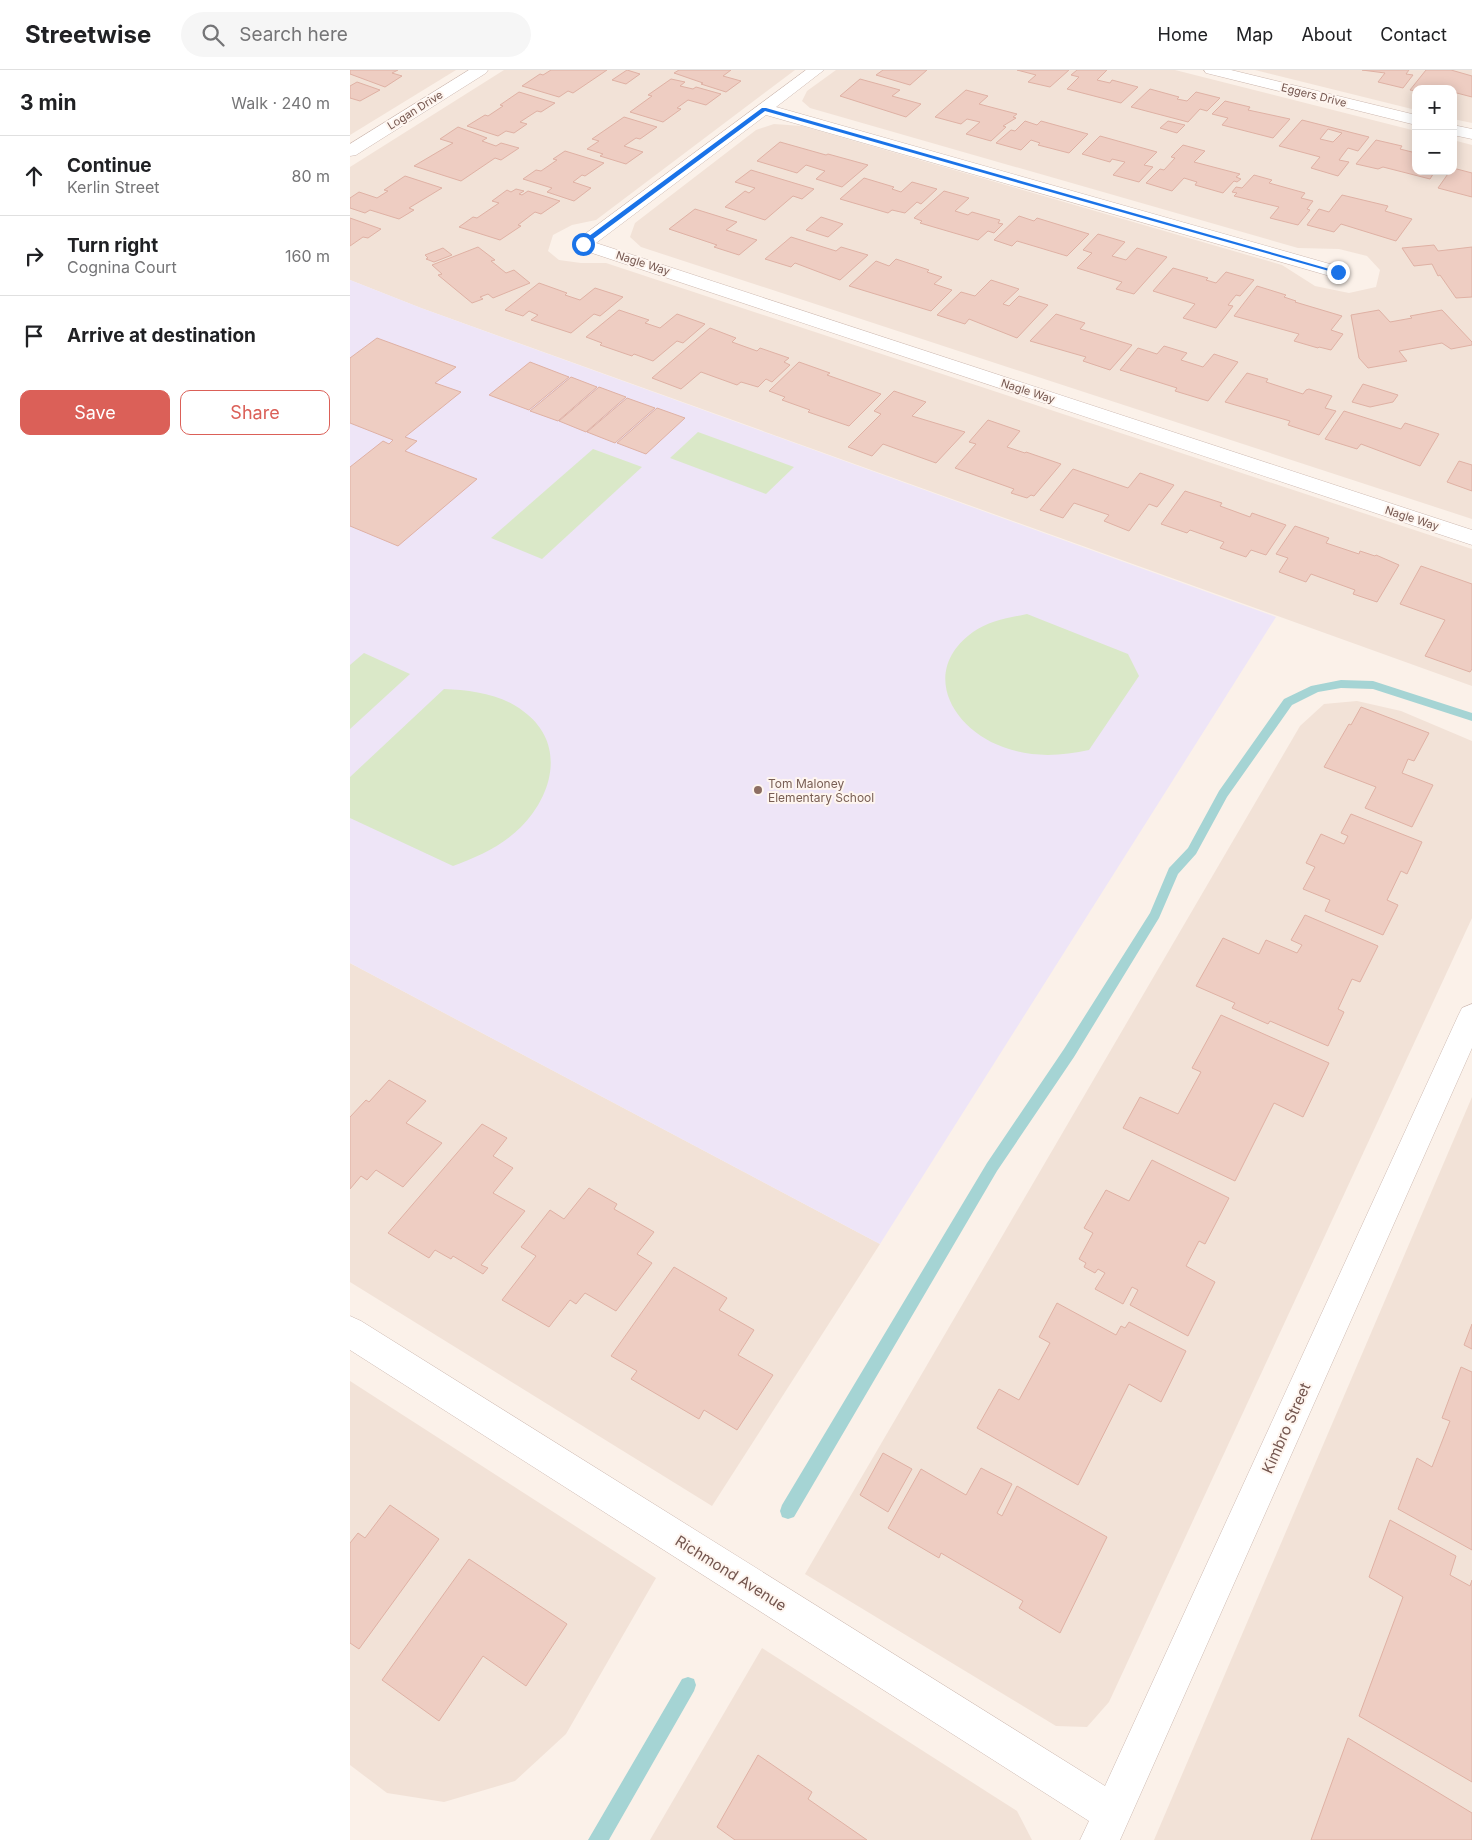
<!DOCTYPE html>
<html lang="en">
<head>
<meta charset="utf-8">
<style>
	:root { --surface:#fff; --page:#f6f6f6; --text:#202124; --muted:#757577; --line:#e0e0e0; --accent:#db6058 }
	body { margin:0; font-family:Inter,sans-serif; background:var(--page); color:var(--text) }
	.controls { position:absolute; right:15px; top:15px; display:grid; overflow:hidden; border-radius:10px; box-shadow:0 2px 12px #0003 }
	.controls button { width:45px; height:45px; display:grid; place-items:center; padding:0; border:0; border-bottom:1px solid var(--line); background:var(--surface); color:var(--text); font:25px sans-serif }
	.stop { position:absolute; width:15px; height:15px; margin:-11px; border:4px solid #1a73e8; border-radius:50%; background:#fff }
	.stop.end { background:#1a73e8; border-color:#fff; box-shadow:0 1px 5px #0008 }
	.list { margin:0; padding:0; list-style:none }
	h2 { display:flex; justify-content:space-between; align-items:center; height:65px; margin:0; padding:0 20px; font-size:21px }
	h2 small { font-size:16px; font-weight:400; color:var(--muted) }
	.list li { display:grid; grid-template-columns:32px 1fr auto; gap:15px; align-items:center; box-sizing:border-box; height:80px; padding:0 20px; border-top:1px solid var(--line) }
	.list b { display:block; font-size:19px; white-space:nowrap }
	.list p { margin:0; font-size:16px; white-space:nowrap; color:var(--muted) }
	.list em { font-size:16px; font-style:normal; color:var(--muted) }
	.actions { display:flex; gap:10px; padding:15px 20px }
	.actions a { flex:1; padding:11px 0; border:1px solid var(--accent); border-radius:10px; text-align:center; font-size:18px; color:var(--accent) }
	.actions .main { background:var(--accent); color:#fff }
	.icon { flex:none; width:28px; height:28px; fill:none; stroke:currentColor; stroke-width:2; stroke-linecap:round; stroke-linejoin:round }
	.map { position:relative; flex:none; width:1122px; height:1770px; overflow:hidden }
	header { display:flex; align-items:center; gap:30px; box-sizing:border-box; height:70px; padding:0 25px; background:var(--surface); border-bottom:1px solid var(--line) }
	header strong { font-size:24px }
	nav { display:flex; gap:28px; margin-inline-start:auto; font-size:18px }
	.search { width:350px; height:45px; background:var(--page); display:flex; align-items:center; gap:12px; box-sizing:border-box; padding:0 18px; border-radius:28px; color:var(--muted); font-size:19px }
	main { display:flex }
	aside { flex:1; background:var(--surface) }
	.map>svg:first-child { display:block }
</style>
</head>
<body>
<header>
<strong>Streetwise</strong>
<div class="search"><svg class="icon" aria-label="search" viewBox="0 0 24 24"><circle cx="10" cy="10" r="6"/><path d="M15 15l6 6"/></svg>Search here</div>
<nav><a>Home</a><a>Map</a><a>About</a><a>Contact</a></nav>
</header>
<main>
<aside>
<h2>3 min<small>Walk · 240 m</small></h2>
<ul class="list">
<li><svg class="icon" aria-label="ahead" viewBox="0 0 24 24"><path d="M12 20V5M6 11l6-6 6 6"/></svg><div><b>Continue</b><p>Kerlin Street</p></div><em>80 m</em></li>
<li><svg class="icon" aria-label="right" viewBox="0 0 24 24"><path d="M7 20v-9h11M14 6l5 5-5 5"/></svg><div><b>Turn right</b><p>Cognina Court</p></div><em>160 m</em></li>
<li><svg class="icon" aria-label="arrive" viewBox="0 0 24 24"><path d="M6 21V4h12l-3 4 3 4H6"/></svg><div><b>Arrive at destination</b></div></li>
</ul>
<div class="actions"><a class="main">Save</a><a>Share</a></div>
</aside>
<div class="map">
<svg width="1122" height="1770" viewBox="0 0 1122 1770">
	<rect width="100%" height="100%" fill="#fbf1e9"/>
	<g fill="#f2e2d7">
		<polygon points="0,0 106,0 0,65"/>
		<polygon points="154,0 445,0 246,150 222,155 203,165 198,181 209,190 231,193 256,193 1122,479 1122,616 71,238 0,210 0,97"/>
		<polygon points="486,0 825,0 1066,61 1066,101 1103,101 1103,70 1122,75 1122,449 291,177 280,167 285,153 406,60 424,54 452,56 932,195 965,216 999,223 1026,217 1030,200 1017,186 989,179 948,178 460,38 452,31 457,21"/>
		<polygon points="905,0 1122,0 1122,53 1103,49 1103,19 1066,19 1066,40"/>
		<polygon points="1007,631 1051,641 1122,671 1122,848 759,1632 737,1657 706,1656 455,1504 950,656 974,634"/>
		<polygon points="0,893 530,1174 362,1436 0,1212"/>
		<polygon points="1122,1027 1122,1770 804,1770"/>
		<polygon points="0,1311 306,1508 216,1664 165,1711 94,1732 37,1723 0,1695"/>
		<polygon points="412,1578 667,1741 682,1770 300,1770"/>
	</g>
	<polygon fill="#eee5f7" points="0,210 71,238 926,547 530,1174 0,893"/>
	<g fill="#dae8c8">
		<polygon points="348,362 444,397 416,424 320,388"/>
		<polygon points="243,379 292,397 192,489 141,468"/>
		<path d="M677,544L778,584L789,606L739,680C711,686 682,688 653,677C602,659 569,601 623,562C639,551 658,548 677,544Z"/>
		<polygon points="14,583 60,604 0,659 0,595"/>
		<path d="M94,619C121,620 151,624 173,641C216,672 204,724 171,757C152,776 127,787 103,796L0,748V707Z"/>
	</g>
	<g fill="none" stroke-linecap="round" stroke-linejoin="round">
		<g fill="#a5d4d4" fill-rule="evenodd">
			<polygon points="991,610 1023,611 1122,643 1122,651 1023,619 991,618 968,622 942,635 877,727 846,784 828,804 809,848 724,987 647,1101 444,1447 438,1449 432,1447 430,1441 432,1435 637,1093 714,979 800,843 819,798 838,778 869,721 934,629 961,616"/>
			<polygon points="338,1607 344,1609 346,1615 344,1621 260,1768 259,1770 238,1770 332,1609"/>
		</g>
	</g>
	<g fill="#eecdc2" stroke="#dfb1a4" fill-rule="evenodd">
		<polygon points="0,0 48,0 42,3 52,6 35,17 0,4"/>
		<polygon points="201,0 257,0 223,23 218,21 209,27 172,16 190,4 193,5"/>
		<polygon points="277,0 290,4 276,14 262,10"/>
		<polygon points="329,0 381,0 373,6 391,11 376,22 351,14 353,13 324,3"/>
		<polygon points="533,0 577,0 560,15 526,5"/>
		<polygon points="667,0 719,0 700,17 678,12 686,5"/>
		<polygon points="727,0 757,0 747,10 760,13 762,10 788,17 771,33 717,19 729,7 721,5"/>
		<polygon points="1012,0 1059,0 1056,4 1063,5 1053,18 1028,12 1035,3"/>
		<polygon points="1076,0 1101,0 1122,6 1122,27 1103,22 1103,19 1066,19 1066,21 1060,20"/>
		<polygon points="321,9 335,12 330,16 343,19 346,17 371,24 356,35 338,30 327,38 331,39 313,52 280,42 302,26 298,25"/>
		<polygon points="510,9 550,20 542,26 571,34 556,47 490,26"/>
		<polygon points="7,12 30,20 10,31 0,28 0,16"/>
		<polygon points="800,19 829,27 827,29 837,31 846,22 870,28 857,41 850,39 838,52 781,37"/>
		<polygon points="616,20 638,26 629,34 667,44 663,47 666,48 653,56 656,57 641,71 616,64 630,52 617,49 611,54 585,47"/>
		<polygon points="169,22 205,33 191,42 187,41 170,52 177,54 164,63 156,61 148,66 117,56 135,45 138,46 153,36 150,35"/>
		<polygon points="875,31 900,37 898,40 940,49 923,68 872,55 878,48 862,44"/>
		<polygon points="274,47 307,57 290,69 286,68 274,76 293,82 276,94 250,86 253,84 237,79 249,71 242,69"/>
		<path d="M952,50L1019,67L1008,81L998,78L989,90L999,92L988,106L961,98L970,87L929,76ZM978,59L992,63L983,72L970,69Z"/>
		<polygon points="675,51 687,55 691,51 738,64 719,83 688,75 690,73 681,70 671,80 646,73 661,60 665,61"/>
		<polygon points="818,51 835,55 827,63 810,58"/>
		<polygon points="108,57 137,68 132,71 146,76 151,73 169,78 151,90 145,88 111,111 64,96 103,73 90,69"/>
		<polygon points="750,66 807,82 794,95 803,97 789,112 763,105 775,92 762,89 760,92 732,84"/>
		<polygon points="1026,70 1052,76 1050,79 1062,82 1066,81 1066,101 1085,101 1080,109 1033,97 1028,99 1006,94"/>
		<polygon points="430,72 476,85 478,84 518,95 492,117 466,109 475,101 456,95 447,103 407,91"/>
		<polygon points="833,75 855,81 844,92 890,104 886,107 891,109 887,112 884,111 873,123 845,115 847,112 834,108 822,121 796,113 810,99 814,100 825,88 821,87"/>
		<polygon points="215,81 254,93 235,106 232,105 223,112 241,118 224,131 197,122 202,118 173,109 186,100 191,101 207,90 203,89"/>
		<polygon points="1103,98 1122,103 1122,127 1088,118 1100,101 1103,101"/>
		<polygon points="401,100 464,119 452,129 443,126 415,150 375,137 395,121 399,123 405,118 385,112"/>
		<polygon points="904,105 922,110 919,113 955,123 951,128 963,131 957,139 960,140 948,155 920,148 929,137 884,126 887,123 882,122 886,117 892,118"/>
		<polygon points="55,106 92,118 59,138 64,140 49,149 20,140 15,143 0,138 0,128 9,122 27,128 38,121 34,120"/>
		<polygon points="514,108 544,117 542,119 551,122 562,112 587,119 571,134 567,132 555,143 542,140 538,143 490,129"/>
		<polygon points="166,119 174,121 169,124 172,125 178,121 210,131 191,144 185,142 168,155 171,156 150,170 109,157 123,147 127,148 149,133 142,131 157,120 161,122"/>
		<polygon points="594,121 619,128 605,141 618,145 622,142 650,150 648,153 653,154 644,163 638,161 628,170 570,153 572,151 564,148"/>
		<polygon points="992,125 1038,136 1035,141 1062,149 1046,171 991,154 984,162 957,155 969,139 979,142"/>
		<polygon points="345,139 387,152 376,160 407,170 389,185 364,177 367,175 319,159"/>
		<polygon points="669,146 684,151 687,148 739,164 717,186 667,171 662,176 644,170"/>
		<polygon points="471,147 493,154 478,167 456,160"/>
		<polygon points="0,148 31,159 18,168 13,167 0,176"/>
		<polygon points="748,164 775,172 762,186 776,190 787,178 817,187 784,224 766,219 772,212 727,198 742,183 733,180"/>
		<polygon points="441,167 486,181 491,177 518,185 490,210 445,193 441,197 415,189"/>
		<polygon points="1084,175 1088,181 1122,177 1122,227 1106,228 1090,205 1088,206 1082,194 1064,196 1052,178"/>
		<polygon points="128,177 145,190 141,191 156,203 164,200 180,213 143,228 138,224 130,227 133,229 122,233 88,205 92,204 82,195"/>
		<polygon points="93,178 102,185 84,192 76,189 78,188 75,185"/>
		<polygon points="546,189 579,200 577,202 592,207 584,214 602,220 581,241 499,216 526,191 539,196"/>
		<polygon points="823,198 858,208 856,210 866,213 876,202 904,210 890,226 886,225 878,235 883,236 866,258 833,248 845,234 803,221"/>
		<polygon points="641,210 669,219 653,234 659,236 669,226 698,235 667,268 619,249 615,254 587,245 611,222 625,226"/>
		<polygon points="189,213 217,223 215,225 230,230 245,218 273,227 250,246 244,244 221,263 181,250 188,245 179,241 173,246 155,240"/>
		<polygon points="907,216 936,225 934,227 946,231 945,232 992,246 981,260 993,264 981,280 969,277 968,278 944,271 949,264 884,246"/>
		<polygon points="269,240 299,250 295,253 310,258 327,244 355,254 333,273 327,271 303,291 284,284 282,286 250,275 252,273 236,267"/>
		<polygon points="1029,240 1040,252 1062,248 1060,246 1092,240 1122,272 1122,275 1101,279 1092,273 1049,281 1057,291 1018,298 1009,288 1001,245"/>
		<polygon points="706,244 735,253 730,259 782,275 760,300 733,291 736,287 680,271"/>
		<polygon points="360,258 386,268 382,272 407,281 410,278 439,288 434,292 440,295 422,312 416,309 408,317 391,312 387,315 351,302 331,319 302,308"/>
		<polygon points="27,268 106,297 85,313 111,322 55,367 67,371 55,381 127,409 48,476 0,456 0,397 33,371 39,374 43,370 0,353 0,288"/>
		<polygon points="814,276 837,283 831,290 853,297 864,284 888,292 858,331 825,321 827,318 770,300 788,278 807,284"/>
		<polygon points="180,292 219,307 179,340 139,325"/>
		<polygon points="449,292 480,303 477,305 531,324 499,356 458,342 460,340 432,330 435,327 419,321"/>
		<polygon points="897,303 918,309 916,312 953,324 956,320 959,319 982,326 975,338 986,341 969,365 938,355 940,351 875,332"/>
		<polygon points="221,307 247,317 208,351 180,341"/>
		<polygon points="1013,314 1048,325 1043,332 1020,337 1002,332"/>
		<polygon points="249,317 276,327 236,362 209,351"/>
		<polygon points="544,321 576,332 562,346 615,362 586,393 533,374 522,386 498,377 531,344 524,341"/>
		<polygon points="277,328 305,338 265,373 237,362"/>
		<polygon points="307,338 335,348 296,384 267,373"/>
		<polygon points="994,341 1051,359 1055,353 1089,364 1070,396 1011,374 1007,379 975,369"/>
		<polygon points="638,350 670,361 657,377 675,383 676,382 711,394 684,426 681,425 677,428 661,423 664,419 605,398 626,374 619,372"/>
		<polygon points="1109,391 1122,395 1122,421 1097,412"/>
		<polygon points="723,399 778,418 790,403 824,415 807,437 799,434 779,461 754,451 759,445 724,433 713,448 690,440"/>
		<polygon points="835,421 872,433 870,436 900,447 902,443 936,455 916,485 901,480 896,487 870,478 874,472 840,460 837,463 811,454"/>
		<polygon points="945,456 979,468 976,473 1009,484 1010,481 1025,486 1026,485 1049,495 1027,532 1003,524 1005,520 961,504 956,512 929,502 938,488 926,484"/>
		<polygon points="1071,496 1122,514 1122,599 1120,602 1075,586 1095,550 1050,534"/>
		<polygon points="1011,637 1079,663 1064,691 1058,689 1052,703 1083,715 1062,757 1015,738 1026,717 974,697 999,654 1001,655"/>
		<polygon points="1001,744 1072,772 1057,804 1051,801 1037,830 1048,835 1033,865 975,841 980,830 953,819 965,797 956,793 971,764 994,774 998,766 991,763"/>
		<polygon points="955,845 1028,876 1010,912 1002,909 988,939 994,942 978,976 920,951 918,954 882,938 885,933 846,916 873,868 909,884 916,870 947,883 952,875 941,870"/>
		<polygon points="871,945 979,993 953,1047 924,1033 885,1111 773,1058 790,1027 828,1044 851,1002 842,998"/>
		<polygon points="39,1010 76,1031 56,1053 92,1073 53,1117 26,1100 17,1110 11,1106 0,1119 0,1047 16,1030 19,1032"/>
		<polygon points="132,1054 157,1068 143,1086 163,1098 143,1123 175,1141 131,1195 138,1198 133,1204 103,1186 101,1189 85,1180 79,1188 38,1163"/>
		<polygon points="802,1090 879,1128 855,1174 849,1171 836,1196 865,1212 838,1266 780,1235 788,1220 782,1217 773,1234 745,1219 755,1203 748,1199 745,1203 734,1197 736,1193 729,1189 743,1163 734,1158 756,1120 779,1131"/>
		<polygon points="239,1118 267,1134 264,1139 304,1162 287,1184 302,1193 266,1241 235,1223 226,1234 220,1230 199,1257 152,1230 186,1186 171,1177 200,1140 214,1149"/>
		<polygon points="324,1197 377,1228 369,1240 404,1260 388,1285 423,1305 387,1360 354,1340 349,1349 281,1309 287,1301 261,1286"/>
		<polygon points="707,1233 766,1265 771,1256 775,1258 779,1252 836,1281 811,1332 779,1314 728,1415 627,1358 649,1319 669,1330 700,1273 689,1267"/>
		<polygon points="1122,1254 1122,1279 1114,1275"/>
		<polygon points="1111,1297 1122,1302 1122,1480 1048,1439 1067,1388 1082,1397 1100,1351 1092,1348"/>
		<polygon points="533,1383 562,1399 538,1442 510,1425"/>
		<polygon points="631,1398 662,1414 647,1443 652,1446 667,1416 757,1467 710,1563 669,1538 673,1531 591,1483 589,1488 538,1458 571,1399 616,1425"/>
		<polygon points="40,1435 89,1469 9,1579 0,1573 0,1473 8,1463 15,1468"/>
		<polygon points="1040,1450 1106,1486 1100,1505 1120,1516 1122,1510 1122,1712 1009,1646 1053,1527 1019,1507"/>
		<polygon points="119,1489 217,1554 176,1616 133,1586 89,1651 32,1610"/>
		<polygon points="998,1668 1122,1743 1122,1770 961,1770"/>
		<polygon points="408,1685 462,1722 458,1729 517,1770 385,1770 367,1757"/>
	</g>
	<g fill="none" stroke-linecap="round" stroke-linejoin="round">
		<defs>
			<g id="minor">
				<polygon points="119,0 138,0 136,3 6,85 0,86 0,74"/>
				<polygon points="456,0 474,0 426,37 994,198 996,202 994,206 987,208 980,206 416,45 246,173 1122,460 1122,475 227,178 224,174 227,170"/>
				<polygon points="854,0 881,0 1066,45 1066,55 856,3"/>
				<polygon points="1103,55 1122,59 1122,69 1103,65"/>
				<polygon points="1122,934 1122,978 770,1770 730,1770 739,1751 0,1280 0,1246 11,1251 755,1716 1108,946 1112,938"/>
			</g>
		</defs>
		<use href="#minor" stroke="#cebab2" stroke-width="1"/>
		<use href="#minor" fill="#fff" fill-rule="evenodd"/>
	</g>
	<polygon fill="#1a73e8" points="412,38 416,38 990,202 986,203 415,41 235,175 231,175 231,172"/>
	<circle fill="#8d6e63" stroke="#fef5ef" stroke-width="2" cx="408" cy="720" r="5"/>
	<g text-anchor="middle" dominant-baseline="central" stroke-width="4" stroke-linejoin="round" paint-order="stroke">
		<g font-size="11" fill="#73554e" stroke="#fef5ef">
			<text transform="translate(964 25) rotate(14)">Eggers Drive</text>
			<text transform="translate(65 40) rotate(-32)">Logan Drive</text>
			<text transform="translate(293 193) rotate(18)">Nagle Way</text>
			<text transform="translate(678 321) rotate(18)">Nagle Way</text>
			<text transform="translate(1062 448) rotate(18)">Nagle Way</text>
		</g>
		<g font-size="12" fill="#785e54" stroke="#fef5ef" text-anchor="start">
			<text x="418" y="713">Tom Maloney<tspan x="418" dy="14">Elementary School</tspan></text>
		</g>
		<g font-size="15" fill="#73554e" stroke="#fef5ef">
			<text transform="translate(936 1358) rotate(-66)">Kimbro Street</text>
			<text transform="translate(381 1503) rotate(32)">Richmond Avenue</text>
		</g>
	</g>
</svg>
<div class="controls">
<button>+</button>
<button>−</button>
</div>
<div class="stop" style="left:233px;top:174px"></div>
<div class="stop end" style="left:988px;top:202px"></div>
</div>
</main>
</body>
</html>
